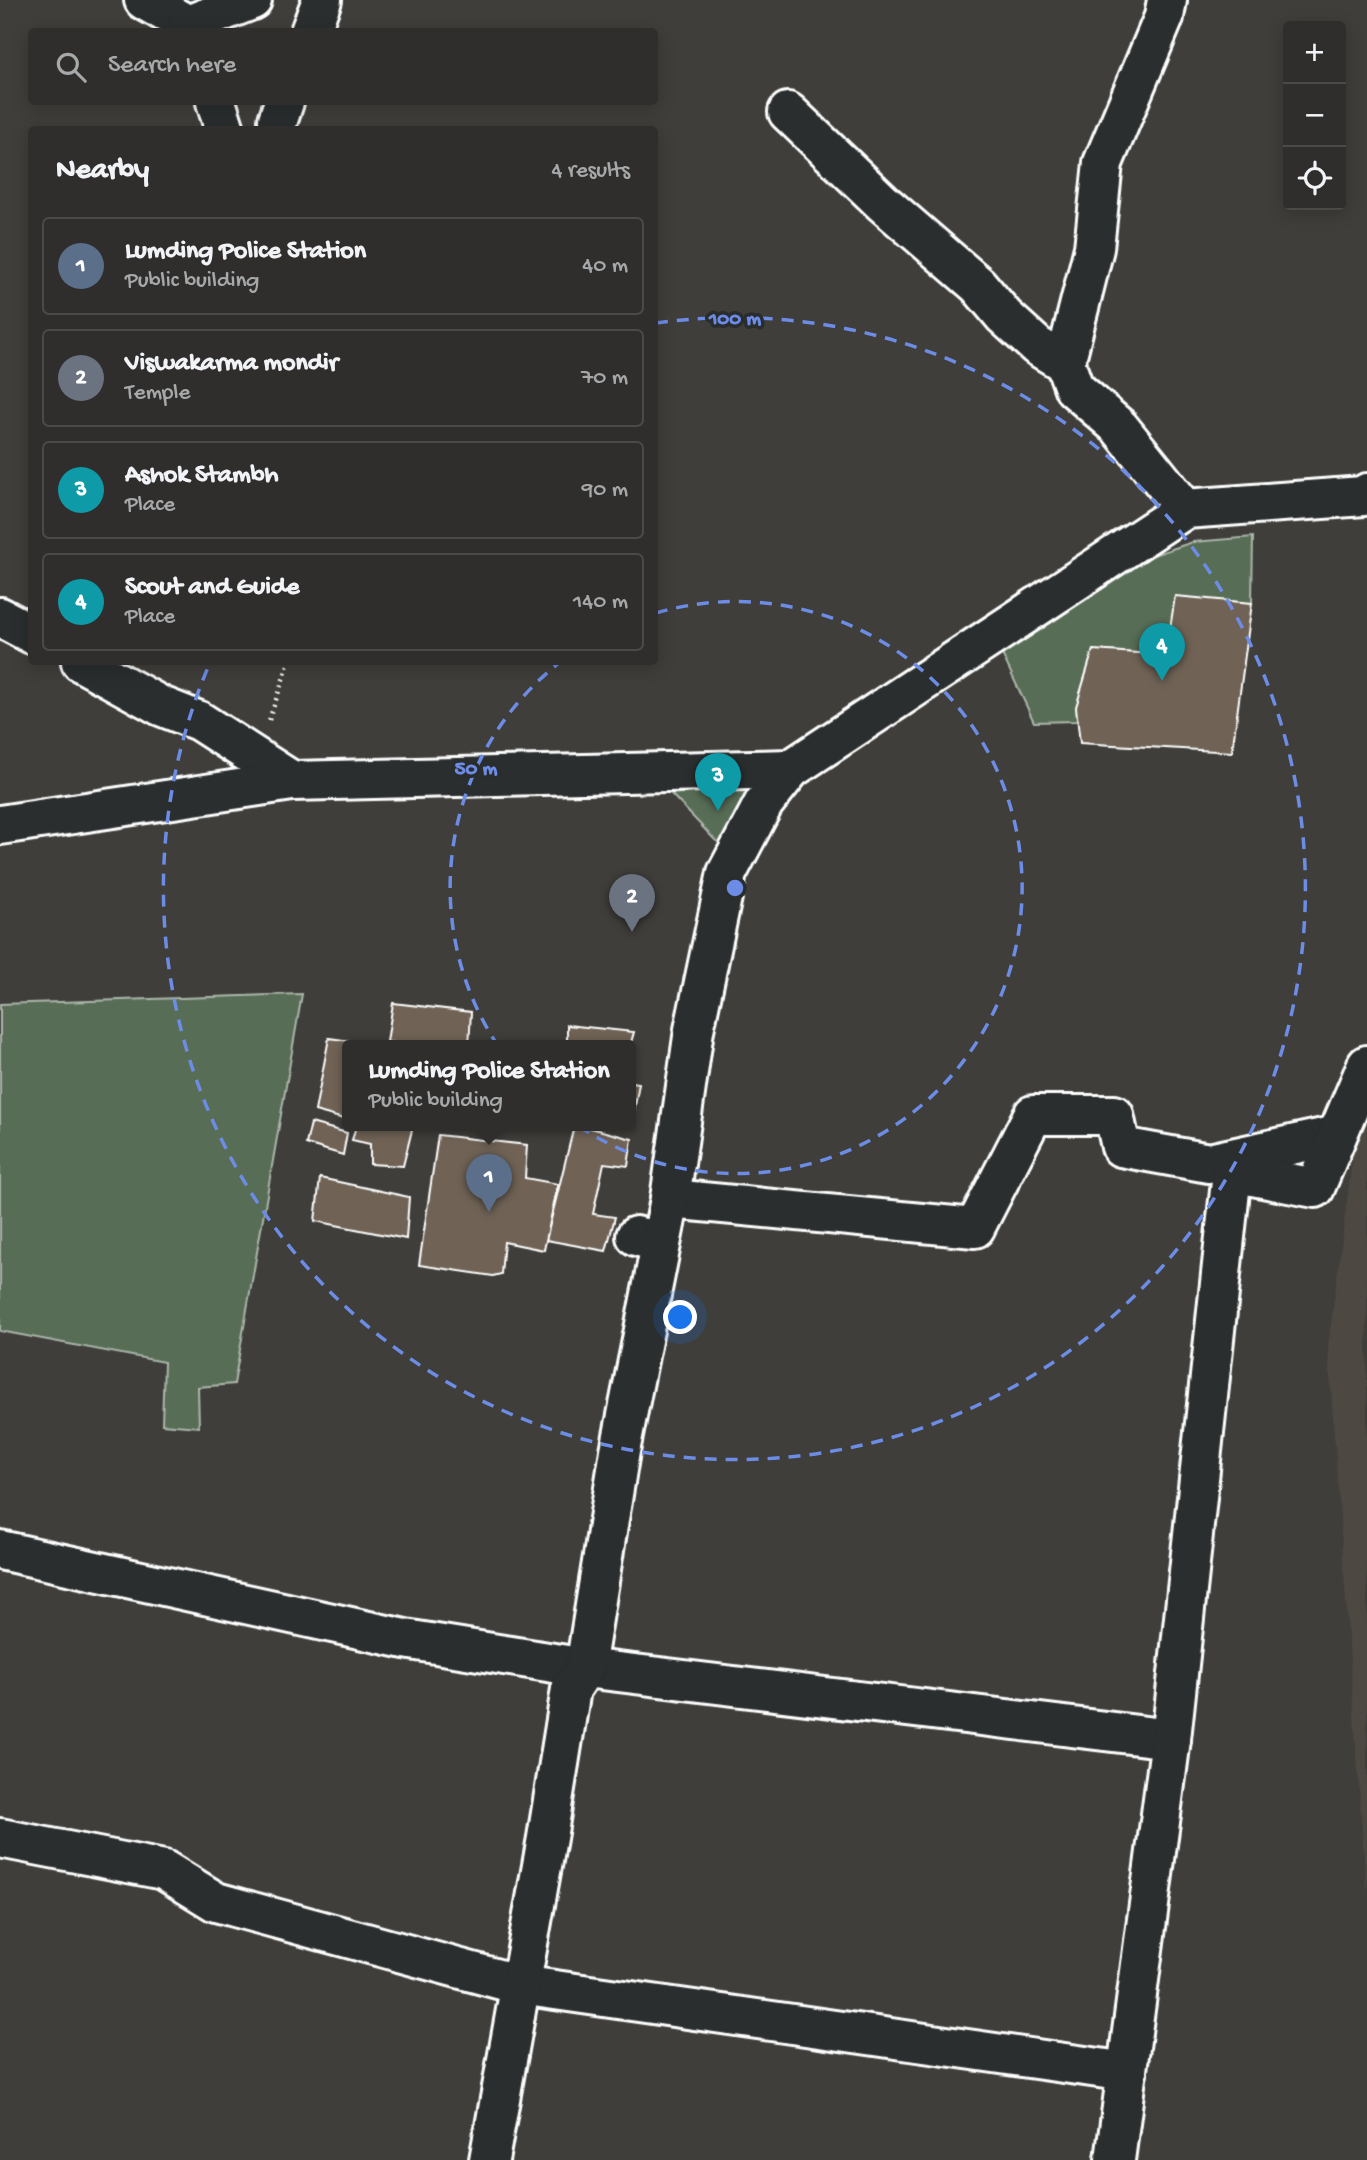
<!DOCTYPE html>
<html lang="en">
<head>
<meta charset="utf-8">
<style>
	:root { --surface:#2f2e2c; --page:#3b3a38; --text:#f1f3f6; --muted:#a7a8a9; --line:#4a4a48; --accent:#8bbbb9 }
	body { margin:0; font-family:"Gochi Hand",sans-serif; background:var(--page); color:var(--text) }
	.controls { position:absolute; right:21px; top:21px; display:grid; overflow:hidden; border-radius:7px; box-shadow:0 4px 18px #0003 }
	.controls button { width:63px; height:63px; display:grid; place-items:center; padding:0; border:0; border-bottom:2px solid var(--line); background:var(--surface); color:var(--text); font:35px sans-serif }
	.you { position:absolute; left:681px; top:1318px; width:24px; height:24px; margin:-18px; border:5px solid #fff; border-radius:50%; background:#1a73e8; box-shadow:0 0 0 10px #1a73e833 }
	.badge { display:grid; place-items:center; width:46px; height:46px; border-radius:50%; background:var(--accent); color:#fff; font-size:23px; font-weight:700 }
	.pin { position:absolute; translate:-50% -58px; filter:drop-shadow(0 2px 4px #0008) }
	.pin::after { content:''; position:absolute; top:37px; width:24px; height:21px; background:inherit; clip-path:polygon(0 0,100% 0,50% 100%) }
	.popup { position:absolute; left:342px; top:1040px; width:294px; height:91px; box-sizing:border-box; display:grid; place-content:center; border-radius:7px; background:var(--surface); filter:drop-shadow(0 2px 5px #0005); font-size:23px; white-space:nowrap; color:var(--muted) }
	.popup b { font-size:26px; color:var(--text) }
	.popup::after { content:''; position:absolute; left:50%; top:100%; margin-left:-14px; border:14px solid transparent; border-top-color:var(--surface) }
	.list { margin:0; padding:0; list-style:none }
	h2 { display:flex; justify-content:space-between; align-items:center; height:91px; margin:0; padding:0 28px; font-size:30px }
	h2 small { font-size:23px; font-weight:400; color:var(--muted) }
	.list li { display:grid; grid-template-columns:46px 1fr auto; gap:21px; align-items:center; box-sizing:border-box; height:98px; margin:0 14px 14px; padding:0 14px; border:2px solid var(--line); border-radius:7px }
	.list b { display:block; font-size:26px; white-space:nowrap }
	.list p { margin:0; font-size:23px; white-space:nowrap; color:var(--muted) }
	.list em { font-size:23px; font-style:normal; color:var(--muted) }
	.icon { flex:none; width:38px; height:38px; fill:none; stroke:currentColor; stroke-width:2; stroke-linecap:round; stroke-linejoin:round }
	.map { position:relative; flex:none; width:1367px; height:2160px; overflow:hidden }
	.search { position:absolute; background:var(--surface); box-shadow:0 4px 18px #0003; left:28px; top:28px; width:630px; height:77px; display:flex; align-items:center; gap:18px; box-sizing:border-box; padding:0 24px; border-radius:7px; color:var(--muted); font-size:26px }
	.panel { position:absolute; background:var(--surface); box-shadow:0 4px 18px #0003; left:28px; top:126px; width:630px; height:539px; border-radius:7px }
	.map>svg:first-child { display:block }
</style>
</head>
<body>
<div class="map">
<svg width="1367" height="2160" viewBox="0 0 1367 2160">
	<rect width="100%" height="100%" fill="#3f3e3a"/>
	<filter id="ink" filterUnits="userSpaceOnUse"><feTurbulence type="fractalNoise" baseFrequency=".0143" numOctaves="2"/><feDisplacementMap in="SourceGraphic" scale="14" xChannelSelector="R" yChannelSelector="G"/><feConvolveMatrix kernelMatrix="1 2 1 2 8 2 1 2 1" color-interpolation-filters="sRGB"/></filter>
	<g filter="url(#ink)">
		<polygon fill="#4e4942" points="1367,1046 1367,1900 1328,1347"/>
		<g fill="#596d57" stroke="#acb6ab" stroke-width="2">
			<polygon points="1253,537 1252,603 1166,655 1093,650 1076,707 1077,721 1034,722 1002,654 1029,629 1135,561 1193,542"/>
			<polygon points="757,785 729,850 715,840 671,794"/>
			<polygon points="302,994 234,1384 198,1387 199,1427 162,1424 164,1362 0,1331 0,1004"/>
		</g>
		<g fill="#706456" stroke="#fff" stroke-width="2">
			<polygon points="1175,596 1252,603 1232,752 1080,743 1076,707 1093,650 1166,655"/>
			<polygon points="393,1003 471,1012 469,1046 418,1046 387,1042"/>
			<polygon points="567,1025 634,1032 630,1046 567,1046"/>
			<polygon points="329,1038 373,1044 347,1046 347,1120 315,1111"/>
			<polygon points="631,1082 639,1083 633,1118 631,1118"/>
			<polygon points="311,1123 347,1133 343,1155 306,1144"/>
			<polygon points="356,1126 413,1126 403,1166 370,1164 370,1144 352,1140"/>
			<polygon points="574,1126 583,1126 632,1139 628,1166 604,1163 593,1214 615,1217 606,1251 546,1240"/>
			<polygon points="438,1135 527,1145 525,1178 558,1184 544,1250 504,1242 501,1274 493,1276 419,1265"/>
			<polygon points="320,1178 409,1197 406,1239 315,1221"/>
		</g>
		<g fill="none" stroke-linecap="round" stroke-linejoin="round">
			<defs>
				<g id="street">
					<polyline points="144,0 188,25 191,32"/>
					<polyline points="1167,0 1164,17 1103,163 1094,248 1065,363 1074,388 1119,427 1185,509"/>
					<polyline points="188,25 252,0"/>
					<polyline points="310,32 322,0"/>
					<polyline points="216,102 225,130"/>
					<polyline points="788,112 883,203 978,285 1004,316 1037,346 1065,363"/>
					<polyline points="278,120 284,102"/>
					<polyline points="0,617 32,634"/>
					<polyline points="81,662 161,706 199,721 292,781"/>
					<polyline points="670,1199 975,1228 1033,1115 1114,1115 1121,1147 1209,1163 1337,1135"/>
					<polyline points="636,1236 661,1243"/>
					<polyline points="0,1550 405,1639 585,1668 1171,1739"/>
					<polyline points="0,1838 164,1870 216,1902 520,1985 1127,2072"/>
					<polyline points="1115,2160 1171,1739 1232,1172 1315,1188 1367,1065"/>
				</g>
				<g id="secondary">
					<polyline points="0,825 292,781 791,769 1185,509 1364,496 1367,493"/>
					<polyline points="489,2160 547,1838 571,1689 585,1668 620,1451 670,1199 694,1030 727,873 764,803 791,769"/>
				</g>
			</defs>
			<use href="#street" stroke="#fff" stroke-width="44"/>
			<use href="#secondary" stroke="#fff" stroke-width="44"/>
			<polyline stroke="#fff" stroke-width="4.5" stroke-dasharray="2 5" stroke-linecap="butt" points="269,720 289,662"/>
			<use href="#street" stroke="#2a2d2e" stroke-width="38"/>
			<use href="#secondary" stroke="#2a2d2e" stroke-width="38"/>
		</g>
	</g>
	<g fill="none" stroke="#6c8ce6" stroke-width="3.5" stroke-dasharray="12 9">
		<path d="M656 613A286 286 0 1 1 559 663"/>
		<path d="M656 323A571 571 0 1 1 209 665"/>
	</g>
	<circle cx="735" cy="888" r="10" fill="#6c8ce6" stroke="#2a2d2e" stroke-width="3.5"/>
	<g font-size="21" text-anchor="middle" font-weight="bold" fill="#6c8ce6" stroke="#2a2d2e" stroke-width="7" stroke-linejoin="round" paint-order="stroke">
		<text x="735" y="324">100 m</text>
		<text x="476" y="774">50 m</text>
	</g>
</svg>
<div class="controls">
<button>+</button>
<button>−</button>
<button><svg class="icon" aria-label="locate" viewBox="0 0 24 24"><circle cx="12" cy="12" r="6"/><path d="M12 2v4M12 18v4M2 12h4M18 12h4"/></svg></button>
</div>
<div class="you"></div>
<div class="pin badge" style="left:489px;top:1212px;background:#5c6f8a">1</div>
<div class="popup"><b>Lumding Police Station</b>Public building</div>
<div class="pin badge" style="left:632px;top:932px;background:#6b7280">2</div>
<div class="pin badge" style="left:718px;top:811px;background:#0f9aa8">3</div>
<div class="pin badge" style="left:1162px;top:681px;background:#0f9aa8">4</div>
<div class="search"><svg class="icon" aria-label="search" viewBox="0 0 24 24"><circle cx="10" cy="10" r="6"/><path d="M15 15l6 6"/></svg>Search here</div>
<section class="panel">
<h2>Nearby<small>4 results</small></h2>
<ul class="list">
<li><span class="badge" style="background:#5c6f8a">1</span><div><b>Lumding Police Station</b><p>Public building</p></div><em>40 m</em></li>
<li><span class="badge" style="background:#6b7280">2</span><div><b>Viswakarma mondir</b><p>Temple</p></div><em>70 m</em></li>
<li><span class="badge" style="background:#0f9aa8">3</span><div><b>Ashok Stambh</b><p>Place</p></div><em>90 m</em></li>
<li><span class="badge" style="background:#0f9aa8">4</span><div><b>Scout and Guide</b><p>Place</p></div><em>140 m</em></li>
</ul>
</section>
</div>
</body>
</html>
